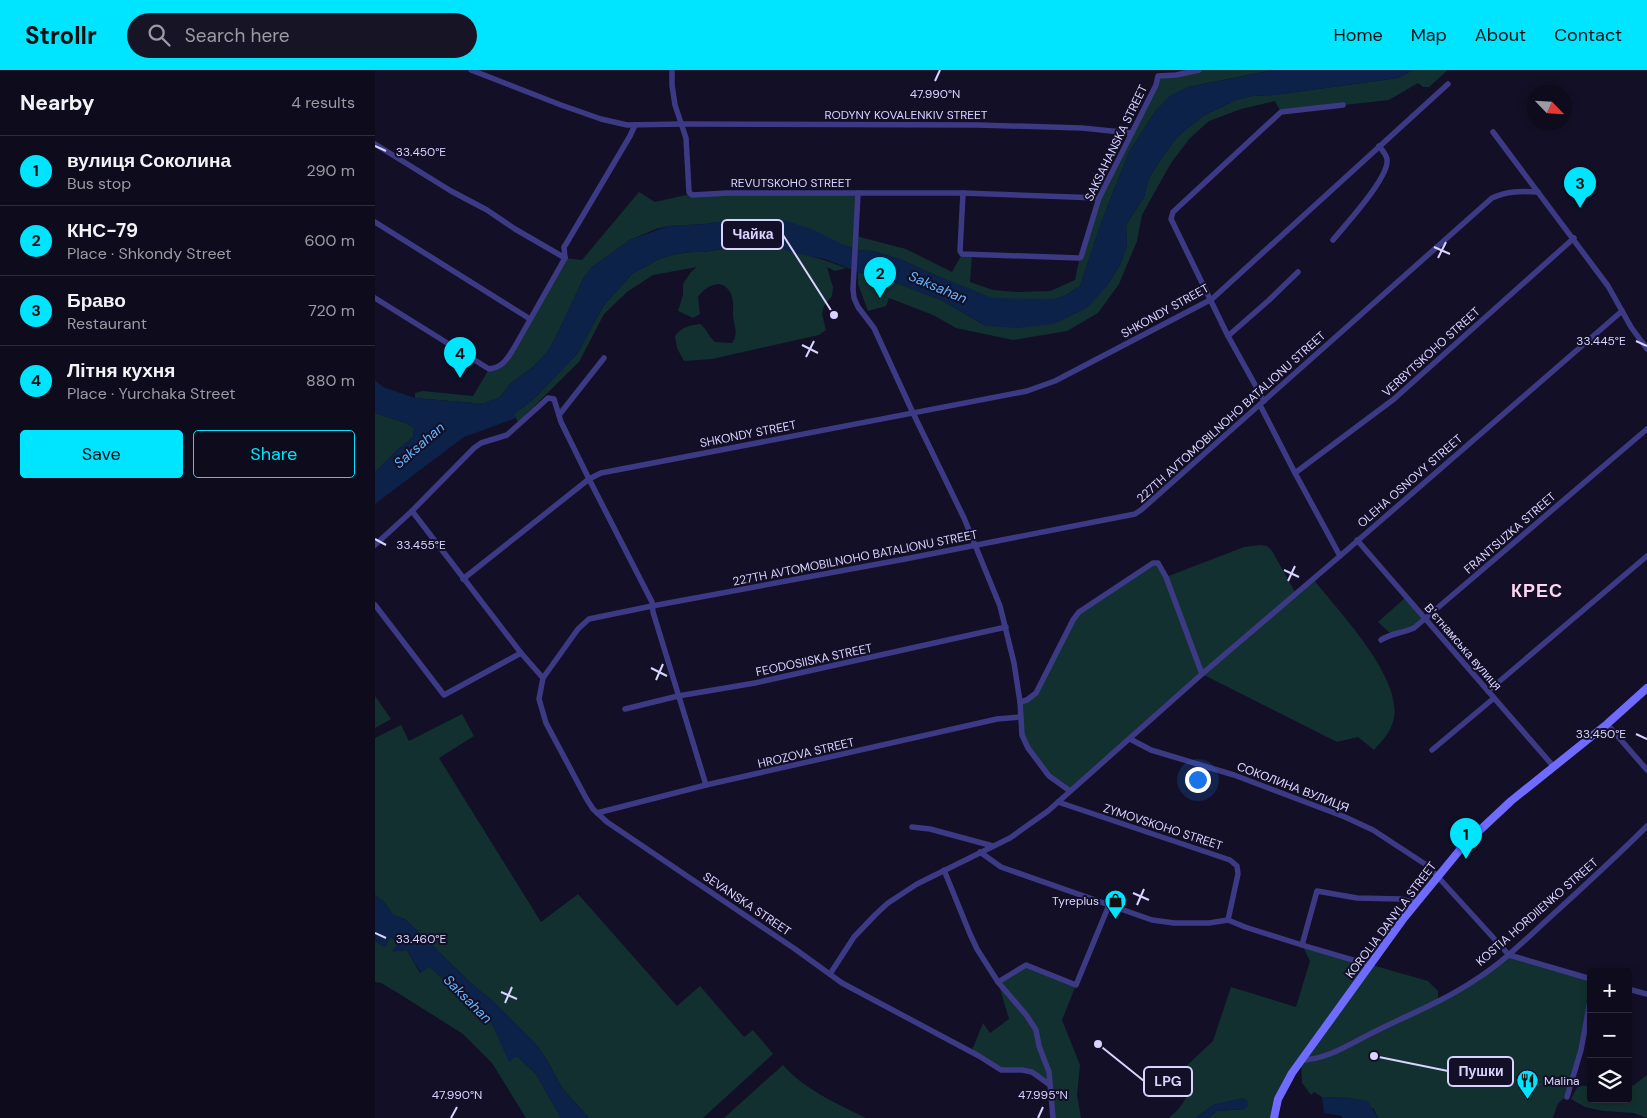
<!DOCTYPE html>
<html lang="en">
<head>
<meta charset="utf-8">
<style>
	:root { --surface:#0e0b1c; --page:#171425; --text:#f1f3f6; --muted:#9b9ba3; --line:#2e2b3b; --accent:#00e5ff }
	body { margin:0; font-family:"DM Sans",sans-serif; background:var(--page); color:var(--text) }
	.controls { position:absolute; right:15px; bottom:15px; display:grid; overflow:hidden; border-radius:5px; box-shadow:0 2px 8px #0003 }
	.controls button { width:45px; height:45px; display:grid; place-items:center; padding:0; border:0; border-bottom:1px solid var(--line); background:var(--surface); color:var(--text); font:25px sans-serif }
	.compass { position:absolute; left:1152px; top:15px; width:45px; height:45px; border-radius:50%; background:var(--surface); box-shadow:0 2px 8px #0003; rotate:115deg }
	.you { position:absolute; left:822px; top:709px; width:18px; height:18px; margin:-12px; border:4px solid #fff; border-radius:50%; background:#1a73e8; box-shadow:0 0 0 8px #1a73e833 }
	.badge { display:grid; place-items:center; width:32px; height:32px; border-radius:50%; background:var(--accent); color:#111; font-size:16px; font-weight:700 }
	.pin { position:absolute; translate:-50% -41px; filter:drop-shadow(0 1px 2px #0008) }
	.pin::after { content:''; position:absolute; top:26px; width:18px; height:15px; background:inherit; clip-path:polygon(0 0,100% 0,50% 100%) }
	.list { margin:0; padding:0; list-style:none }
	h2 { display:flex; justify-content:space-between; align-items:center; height:65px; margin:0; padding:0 20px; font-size:21px }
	h2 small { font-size:16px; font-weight:400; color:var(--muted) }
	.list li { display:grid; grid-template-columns:32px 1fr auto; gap:15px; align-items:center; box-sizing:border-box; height:70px; padding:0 20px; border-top:1px solid var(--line) }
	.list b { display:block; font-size:19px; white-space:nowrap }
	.list p { margin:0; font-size:16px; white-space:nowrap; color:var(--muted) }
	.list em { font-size:16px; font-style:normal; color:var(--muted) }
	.actions { display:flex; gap:10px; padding:15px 20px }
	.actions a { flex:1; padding:11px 0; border:1px solid var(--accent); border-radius:5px; text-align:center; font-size:18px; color:var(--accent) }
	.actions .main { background:var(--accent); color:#111 }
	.icon { flex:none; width:28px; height:28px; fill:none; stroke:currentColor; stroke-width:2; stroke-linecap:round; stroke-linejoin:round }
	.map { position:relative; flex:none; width:1272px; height:1048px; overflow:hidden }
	header { display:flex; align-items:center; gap:30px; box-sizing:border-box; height:70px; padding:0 25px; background:var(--accent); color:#111 }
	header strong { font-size:24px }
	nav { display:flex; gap:28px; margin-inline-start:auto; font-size:18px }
	.search { width:350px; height:45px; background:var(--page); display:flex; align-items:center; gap:12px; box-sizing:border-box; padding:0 18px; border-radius:28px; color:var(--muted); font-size:19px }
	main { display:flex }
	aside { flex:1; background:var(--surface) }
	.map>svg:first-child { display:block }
</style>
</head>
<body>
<header>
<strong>Strollr</strong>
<div class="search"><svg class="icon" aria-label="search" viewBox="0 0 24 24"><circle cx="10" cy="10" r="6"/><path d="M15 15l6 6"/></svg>Search here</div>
<nav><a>Home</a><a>Map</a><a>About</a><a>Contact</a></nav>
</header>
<main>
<aside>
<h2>Nearby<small>4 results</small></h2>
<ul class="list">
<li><span class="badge">1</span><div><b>вулиця Соколина</b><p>Bus stop</p></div><em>290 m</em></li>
<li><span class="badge">2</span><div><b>КНС-79</b><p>Place · Shkondy Street</p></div><em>600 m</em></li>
<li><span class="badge">3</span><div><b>Браво</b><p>Restaurant</p></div><em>720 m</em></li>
<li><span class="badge">4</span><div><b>Літня кухня</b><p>Place · Yurchaka Street</p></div><em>880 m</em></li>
</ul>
<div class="actions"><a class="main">Save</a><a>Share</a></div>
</aside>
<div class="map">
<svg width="1272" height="1048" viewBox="0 0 1272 1048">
	<rect width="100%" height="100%" fill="#130f26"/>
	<g fill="#12302f">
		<path d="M824,0H898L813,17L794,27L779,43L754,82L726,153L705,216L691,225L679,229H618L562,206L525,189L497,181L482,180L469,175L363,149L331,154L293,156L281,159L255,170L217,197L209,207L181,267L173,281L159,296L135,314L125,327L110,333H98L40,328V323L48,321L98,326L114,299L130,292L190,188L207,190L264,122L280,132L315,124L483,123L481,166L531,179L577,202L587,184L597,185L595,212L618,220L644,222L675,221L700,210C713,137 751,72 783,6Z"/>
		<polygon points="1038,0 1073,0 1054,17 1048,17 1043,13 1014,30 906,42 900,31 866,39 834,51 815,68 796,93 767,145 762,171 744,214 723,243 692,261 638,270 581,258 558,245 514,228 511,236 493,241 483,214 483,202 511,209 566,230 611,256 731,217 745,195 752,175 751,155 769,127 774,108 788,86 803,66 828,46 861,30 877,26 899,25 1023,8"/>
		<path d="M389,172C416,182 444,187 471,198L460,201L452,197L458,217L457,226L449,236L447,244L451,260L444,265L337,289L309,291L302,278L300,266C306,257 316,255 325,254C332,259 334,267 340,272L357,273C364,263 359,256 358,246C358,238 359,228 355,222C346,207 330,217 323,227L325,244L318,248L303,241L308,225V214L316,202L322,197L278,205L252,222L229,244L204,292L143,352L139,344L160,328L202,284L229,235L257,204L284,189L300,184L317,182H329Z"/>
		<polygon points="0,343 31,353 39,358 38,367 19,383 0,402"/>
		<path d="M885,475L892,476L897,481L921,524L939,510C963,541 1034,613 1017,655C1014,664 1005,673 999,680L983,667L962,672L827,604L695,721L674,706L647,665L645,632L657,627L704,542L783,493L791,507L869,477Z"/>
		<polygon points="1031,527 1050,549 1039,558 1016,564 1003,552"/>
		<polygon points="0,626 16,649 0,658"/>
		<polygon points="87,644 99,666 64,688 166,852 203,824 302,936 325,916 369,967 378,960 398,984 328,1048 214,1048 187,1018 172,990 160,973 118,931 100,917 30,849 18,845 10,833 0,825 0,668 26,655 34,671"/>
		<polygon points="15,866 23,873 18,881 32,880 45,903 54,896 63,905 72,909 117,953 134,991 142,986 161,1004 186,1048 151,1048 117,993 88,964 23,923 6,913 0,912 0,871 10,877"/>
		<path d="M927,875L1053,911L1063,921V932L1134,885L1216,909C1216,942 1204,996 1191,1026C1189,1030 1185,1030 1183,1034C1180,1038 1181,1044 1177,1048H1003L999,1039L975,1028L947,1027L939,1022L936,1025L927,1013L926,991L917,1003L899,1048H833L842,1041L870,1039L840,1034L820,1048H794C809,1035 822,1017 808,999L838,971L856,917L921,937L935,891Z"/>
		<polygon points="651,895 701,915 687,950 705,995 702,1025 706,1048 678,1048 675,1015 657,1002 631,1001 596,983 608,953 615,963 634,949 623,912"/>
		<path d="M408,995C430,1020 461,1033 491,1048H349Z"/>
		<polygon points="1272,1005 1272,1048 1259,1043 1228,1041 1210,1037 1196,1029 1203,1016 1216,1016 1216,1029 1253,1029 1253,1017 1259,1015"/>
	</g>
	<g fill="#0c2248">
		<polygon points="898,0 1038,0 1023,8 899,25 877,26 861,30 828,46 803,66 788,86 774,108 769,127 751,155 752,175 745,195 731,217 712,238 679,254 643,258 611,256 566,230 511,209 483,202 450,189 419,183 389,172 329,182 317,182 300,184 284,189 257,204 229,235 202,284 160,328 139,344 141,348 89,367 0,434 0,402 19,383 38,367 39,358 31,353 0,343 0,310 8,317 40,328 98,333 110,333 125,327 135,314 159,296 173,281 181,267 209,207 217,197 255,170 293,156 331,154 363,149 404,149 437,159 469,175 482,180 497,181 525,189 562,206 618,228 679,229 691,225 705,216 726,153 754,82 779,43 794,26 813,17"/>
		<polygon points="0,825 10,833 18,845 30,849 100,917 118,931 160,973 172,990 187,1018 214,1048 186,1048 161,1004 142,986 134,992 117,953 72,909 63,905 54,896 46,903 32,880 17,882 23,873 16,867 10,877 0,871"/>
		<polygon points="947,1027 975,1028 993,1031 1003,1048 967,1048 967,1046 949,1043"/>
		<polygon points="867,1028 872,1030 873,1035 870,1039 842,1041 833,1048 820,1048 840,1034"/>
	</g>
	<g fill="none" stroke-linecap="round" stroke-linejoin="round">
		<g stroke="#3d3a85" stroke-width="5.5">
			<polyline points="96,0 186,35 226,49 252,55 306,54 603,55 707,58 756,63"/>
			<polyline points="297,0 297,15 300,35 311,68 314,122 317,125 352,123 588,123 724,128"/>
			<polyline points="1118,62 1233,216 1256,257 1272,279"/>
			<polyline points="0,74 76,121 112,140 140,159 190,188"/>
			<polyline points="483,123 478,219 479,228 483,237 499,258 538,343 589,448 625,536 639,593 645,632 647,665 653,678 674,706 695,721"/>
			<polyline points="588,123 585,181 587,184 704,188 706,187 724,128 781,15 783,6 801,5 824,0"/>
			<polyline points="0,152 155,249"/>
			<path d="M958,170C970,155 1015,107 1012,89C1011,84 1007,80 1004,76"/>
			<path d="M0,228L114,299C128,297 132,289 139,278L190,188L189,177L191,174L255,66L260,55"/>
			<polyline points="853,266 893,231 923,202"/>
			<polyline points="889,331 853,266 796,149 798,142 906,42 968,35"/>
			<polyline points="885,335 920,403 965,486 1247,241"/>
			<polyline points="184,345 229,288"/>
			<polyline points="920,403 1019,329 1199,168"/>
			<polyline points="37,441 146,583 168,608 164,629 171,653 211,728 218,739 232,752 420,879 467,913 604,986 626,1000 647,1000 657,1002 675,1015"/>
			<polyline points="982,470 1179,697"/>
			<polyline points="0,475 37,441 99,378 106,373 132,365 173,328 179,329 186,352 214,409 277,532 278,542 331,715"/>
			<polyline points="88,509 214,409 226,403 652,321 680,311 837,229 1073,14"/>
			<polyline points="0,535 69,625 146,583"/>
			<path d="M1006,570C1016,563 1028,563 1039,558L1272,359"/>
			<path d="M168,608L203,559L214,549L277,536L530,489L760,444L766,440L1117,128C1132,121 1146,121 1163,122"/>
			<polyline points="1113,621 1272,486"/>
			<polyline points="645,632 652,630 661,623 698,550 704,542 778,493 783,493 791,507 827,604"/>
			<polyline points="250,639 303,626 380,613 631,557"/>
			<polyline points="1232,654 1272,700"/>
			<polyline points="755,669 776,680 859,705 970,747 998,760 1053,796 1134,885 1216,909"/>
			<polyline points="1057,680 1119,628"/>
			<polyline points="683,732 855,790 862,796 863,804 853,850"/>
			<polyline points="222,743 331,715 622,649 645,647"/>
			<polyline points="537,757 555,759 618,776"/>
			<polyline points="605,782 626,797 777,850 799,853 834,853 853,850 870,857 927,875 995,895"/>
			<polyline points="569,800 595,864 602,879 623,912 652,946 661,960 664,976 674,1002 678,1048"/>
			<polyline points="927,875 942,821 982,828 1025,829 1041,833"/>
			<polyline points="455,904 479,867 501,844 513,833 542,814 635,768 673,741 827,604 965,486"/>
			<polyline points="623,912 651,895 701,915 734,835"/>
			<polyline points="1253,919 1272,924"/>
			<path d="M926,990C952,990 976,973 999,962C1035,944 1067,932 1100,910C1127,893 1149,871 1173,849C1206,819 1240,788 1272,756"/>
			<polyline points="1192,1027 1206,980 1216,926"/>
		</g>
		<polyline stroke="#6f6bff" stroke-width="8" points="899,1048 903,1029 917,1003 1029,848 1088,776 1136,731 1232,654 1272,618"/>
	</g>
	<path fill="none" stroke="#d9d4ff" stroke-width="2" d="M560,11L565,0M0,76L11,81M1059,177L1075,184M1063,188L1071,172M1261,271L1272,276M427,275L443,283M431,287L439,271M0,469L11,475M909,500L924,507M913,511L920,496M276,598L292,606M281,610L288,594M1261,664L1272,669M758,823L774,830M762,835L769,819M0,863L11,868M126,922L142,929M130,933L137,917M76,1048L82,1037M663,1048L668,1037"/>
	<defs>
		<symbol id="shop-pin" viewBox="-11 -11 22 30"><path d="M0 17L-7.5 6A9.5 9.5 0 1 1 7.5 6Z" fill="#00e5ff" stroke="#130f26"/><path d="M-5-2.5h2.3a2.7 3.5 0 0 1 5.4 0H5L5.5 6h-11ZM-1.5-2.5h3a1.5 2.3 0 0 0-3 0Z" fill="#111"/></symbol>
		<symbol id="restaurant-pin" viewBox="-11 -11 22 30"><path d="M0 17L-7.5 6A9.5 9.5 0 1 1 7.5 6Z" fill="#00e5ff" stroke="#130f26"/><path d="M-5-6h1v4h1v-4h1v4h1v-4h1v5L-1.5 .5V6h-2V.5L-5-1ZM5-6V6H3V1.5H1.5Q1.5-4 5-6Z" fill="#111"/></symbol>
	</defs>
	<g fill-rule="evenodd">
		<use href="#shop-pin" x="728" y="818" width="25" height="34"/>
		<use href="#restaurant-pin" x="1140" y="998" width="25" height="34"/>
	</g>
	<g text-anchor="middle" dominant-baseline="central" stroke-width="4" stroke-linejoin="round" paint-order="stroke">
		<g font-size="12" fill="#d9d4ff" stroke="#130f26">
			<text x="531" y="45">RODYNY KOVALENKIV STREET</text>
			<text transform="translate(741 73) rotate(-64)">SAKSAHANSKA STREET</text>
			<text x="416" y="113">REVUTSKOHO STREET</text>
			<text transform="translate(790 241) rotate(-29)">SHKONDY STREET</text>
			<text transform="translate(1056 282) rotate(-42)">VERBYTSKOHO STREET</text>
			<text transform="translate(856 347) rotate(-42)">227TH AVTOMOBILNOHO BATALIONU STREET</text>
			<text transform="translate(373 364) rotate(-11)">SHKONDY STREET</text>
			<text transform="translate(1035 411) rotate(-41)">OLEHA OSNOVY STREET</text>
			<text transform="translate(1135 463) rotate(-41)">FRANTSUZKA STREET</text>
			<text transform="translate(480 488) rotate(-11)">227TH AVTOMOBILNOHO BATALIONU STREET</text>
			<text transform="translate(1088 577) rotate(49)">Вʼєтнамська вулиця</text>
			<text transform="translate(439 590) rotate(-12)">FEODOSIISKA STREET</text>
			<text transform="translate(431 683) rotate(-13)">HROZOVA STREET</text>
			<text transform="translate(918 717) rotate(21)">СОКОЛИНА ВУЛИЦЯ</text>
			<text transform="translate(788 757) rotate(18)">ZYMOVSKOHO STREET</text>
			<text transform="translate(372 834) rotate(34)">SEVANSKA STREET</text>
			<text transform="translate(1162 842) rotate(-41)">KOSTIA HORDIIENKO STREET</text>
			<text transform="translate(1016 850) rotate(-53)">KOROLIA DANYLA STREET</text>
		</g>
		<g font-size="12" fill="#d9d4ff" stroke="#130f26" text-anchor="end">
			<text x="724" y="831">Tyreplus</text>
			<text x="1169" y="1011" text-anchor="start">Malina</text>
		</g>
		<g font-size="14" font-style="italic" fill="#62b6ff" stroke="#130f26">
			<text transform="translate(563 217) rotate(23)">Saksahan</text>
			<text transform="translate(44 375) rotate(-41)">Saksahan</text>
			<text transform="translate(93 929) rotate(45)">Saksahan</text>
		</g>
		<g font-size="18" font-weight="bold" letter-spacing="1" fill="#ffd6f0" stroke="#130f26">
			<text x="1162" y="521">КРЕС</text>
		</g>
	</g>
	<g font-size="12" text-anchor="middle" fill="#d9d4ff" stroke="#130f26" stroke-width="4" stroke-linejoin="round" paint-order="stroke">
		<text x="560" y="28">47.990°N</text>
		<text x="46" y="86">33.450°E</text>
		<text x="1226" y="275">33.445°E</text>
		<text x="46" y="479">33.455°E</text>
		<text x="1226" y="668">33.450°E</text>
		<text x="46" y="873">33.460°E</text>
		<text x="82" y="1029">47.990°N</text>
		<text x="668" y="1029">47.995°N</text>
	</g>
	<path fill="none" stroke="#d9d4ff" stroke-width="2" d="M459 245L408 165M999 986L1073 1001M723 974L769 1011"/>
	<g fill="#d9d4ff" stroke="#130f26" stroke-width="2">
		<circle cx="459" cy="245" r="5"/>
		<circle cx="999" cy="986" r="5"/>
		<circle cx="723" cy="974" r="5"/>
	</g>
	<g fill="#130f26" stroke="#d9d4ff" stroke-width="2">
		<rect x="347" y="150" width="61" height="29" rx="5"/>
		<rect x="1073" y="987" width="65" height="29" rx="5"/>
		<rect x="769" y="997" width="48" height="29" rx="5"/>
	</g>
	<g font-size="14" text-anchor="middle" font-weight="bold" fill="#d9d4ff">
		<text x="378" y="169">Чайка</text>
		<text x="1106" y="1006">Пушки</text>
		<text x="793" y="1016">LPG</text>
	</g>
</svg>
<div class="controls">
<button>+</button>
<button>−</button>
<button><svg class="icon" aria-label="layers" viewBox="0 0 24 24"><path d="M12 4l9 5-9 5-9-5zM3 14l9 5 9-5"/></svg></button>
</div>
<svg class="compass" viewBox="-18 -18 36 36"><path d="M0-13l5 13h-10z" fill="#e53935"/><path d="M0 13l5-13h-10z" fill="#9b9ba3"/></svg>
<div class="you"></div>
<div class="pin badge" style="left:1091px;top:789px">1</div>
<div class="pin badge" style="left:505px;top:228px">2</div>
<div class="pin badge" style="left:1205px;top:138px">3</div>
<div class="pin badge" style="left:85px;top:308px">4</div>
</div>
</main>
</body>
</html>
